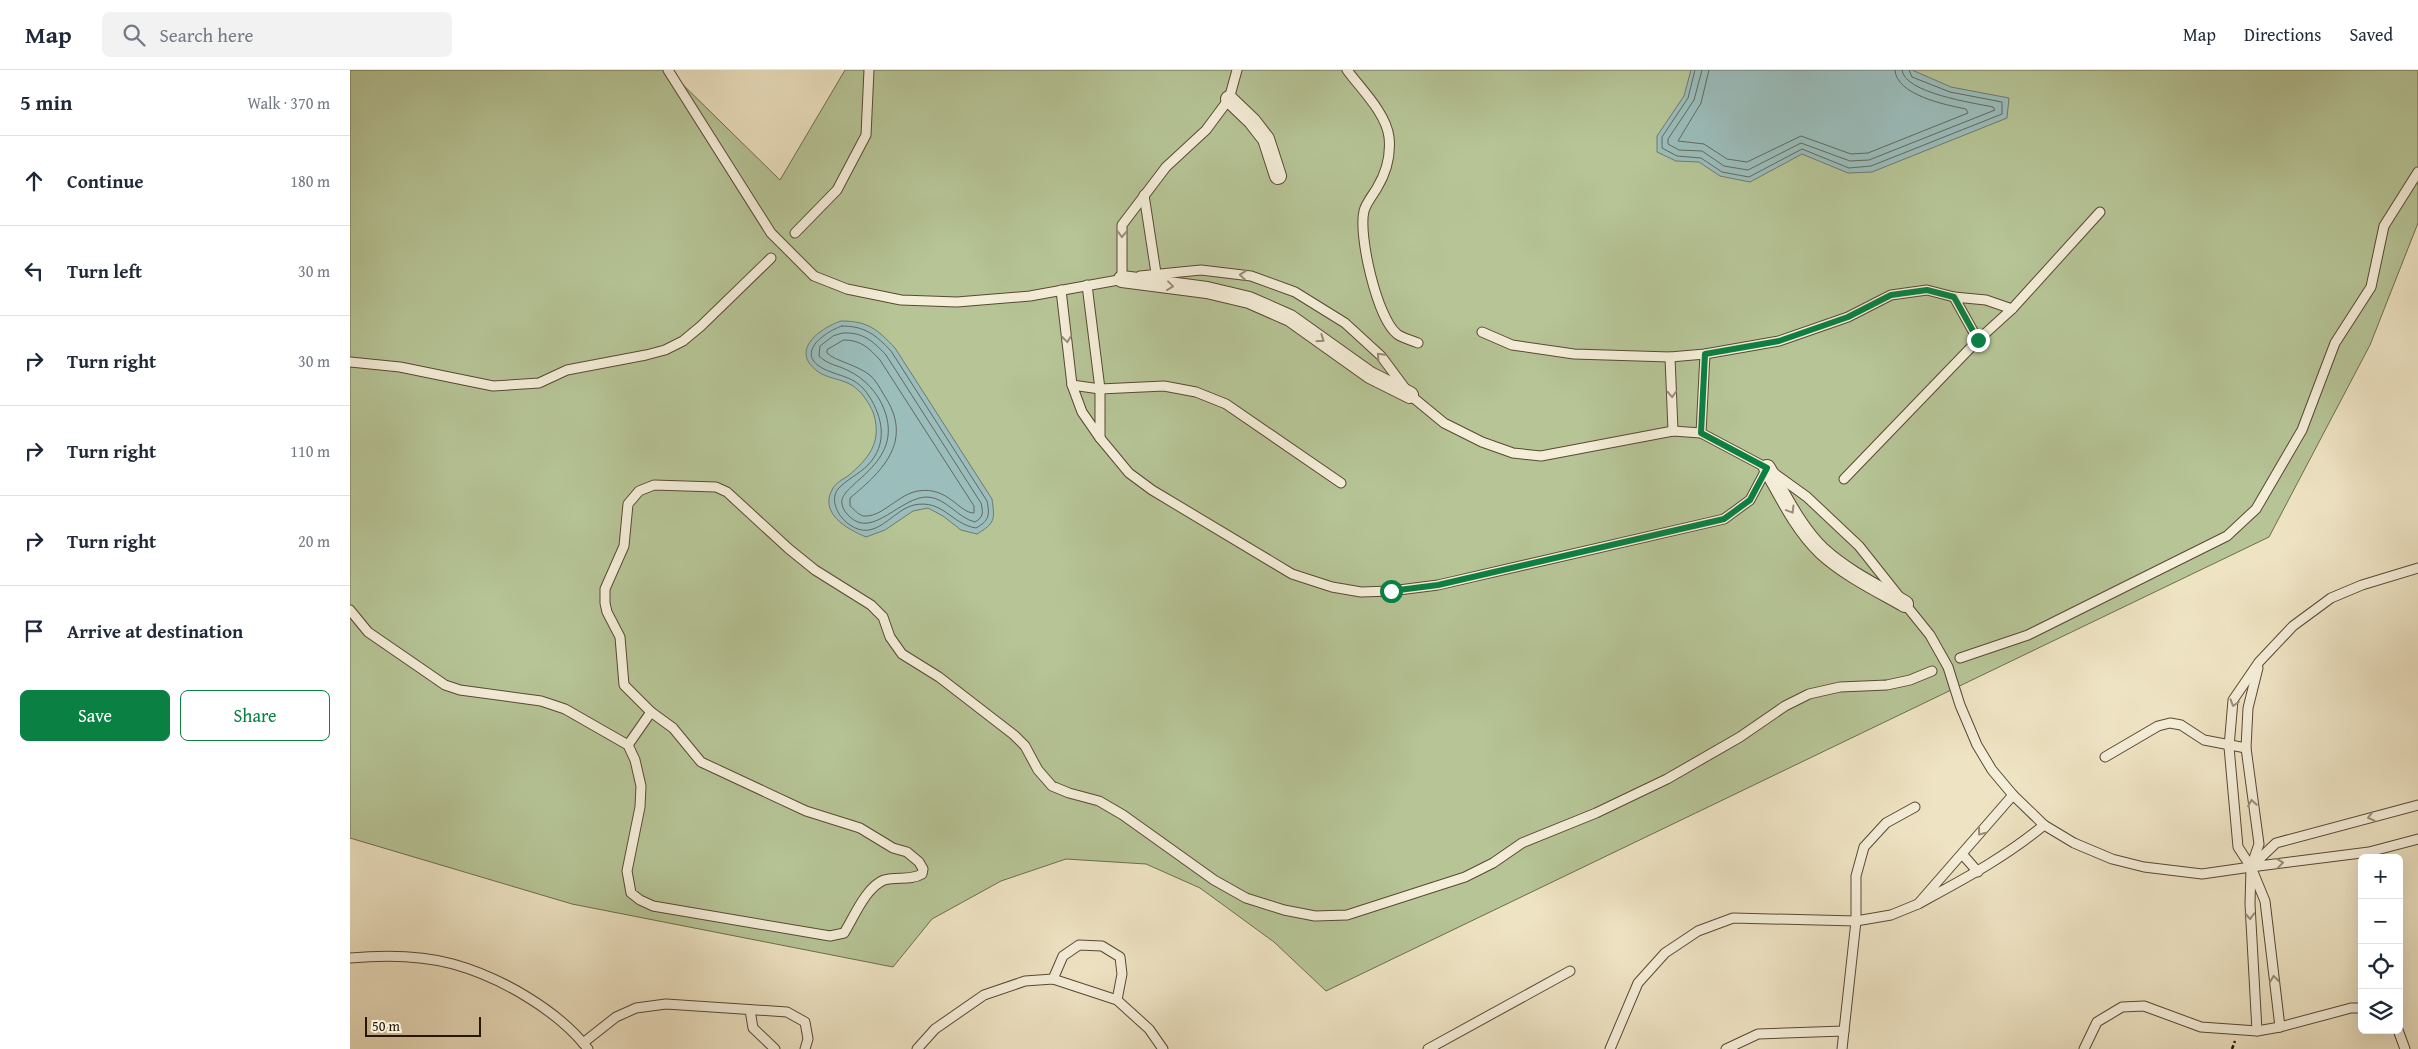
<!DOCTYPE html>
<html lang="en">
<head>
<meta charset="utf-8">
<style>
	:root { --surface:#fff; --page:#f2f2f3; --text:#1f2937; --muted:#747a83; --line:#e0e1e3; --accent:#0b8043 }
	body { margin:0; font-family:"Gentium Book Plus",serif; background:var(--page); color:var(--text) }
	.controls { position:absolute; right:15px; bottom:15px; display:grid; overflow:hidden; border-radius:8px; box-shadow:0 5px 20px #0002 }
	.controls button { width:45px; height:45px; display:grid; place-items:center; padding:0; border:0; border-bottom:1px solid var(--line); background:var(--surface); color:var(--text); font:25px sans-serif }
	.scale { position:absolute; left:15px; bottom:12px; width:116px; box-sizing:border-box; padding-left:5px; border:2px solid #271602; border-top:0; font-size:14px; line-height:18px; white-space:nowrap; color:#271602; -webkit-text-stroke:4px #f4edd8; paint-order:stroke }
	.stop { position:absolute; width:15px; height:15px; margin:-11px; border:4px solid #0b8043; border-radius:50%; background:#fff }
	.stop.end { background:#0b8043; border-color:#fff; box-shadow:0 1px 5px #0008 }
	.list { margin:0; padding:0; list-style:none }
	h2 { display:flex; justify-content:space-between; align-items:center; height:65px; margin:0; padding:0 20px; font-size:21px }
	h2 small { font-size:16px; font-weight:400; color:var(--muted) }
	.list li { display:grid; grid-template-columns:32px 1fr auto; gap:15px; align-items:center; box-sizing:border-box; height:90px; padding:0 20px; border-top:1px solid var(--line) }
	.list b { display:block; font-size:19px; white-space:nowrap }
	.list em { font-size:16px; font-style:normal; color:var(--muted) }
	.actions { display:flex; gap:10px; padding:15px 20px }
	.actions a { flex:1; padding:11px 0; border:1px solid var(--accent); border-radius:8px; text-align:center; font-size:18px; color:var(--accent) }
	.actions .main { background:var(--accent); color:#fff }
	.icon { flex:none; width:28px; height:28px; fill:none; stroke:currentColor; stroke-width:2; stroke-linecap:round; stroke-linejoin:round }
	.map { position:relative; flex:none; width:2068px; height:979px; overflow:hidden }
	header { display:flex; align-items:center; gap:30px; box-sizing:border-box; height:70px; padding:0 25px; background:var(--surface); border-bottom:1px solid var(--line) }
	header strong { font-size:24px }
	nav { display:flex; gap:28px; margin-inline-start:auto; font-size:18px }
	.search { width:350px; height:45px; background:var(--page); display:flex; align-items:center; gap:12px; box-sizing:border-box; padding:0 18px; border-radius:8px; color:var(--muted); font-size:19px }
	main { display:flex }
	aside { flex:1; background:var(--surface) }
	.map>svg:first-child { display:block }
</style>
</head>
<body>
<header>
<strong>Map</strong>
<div class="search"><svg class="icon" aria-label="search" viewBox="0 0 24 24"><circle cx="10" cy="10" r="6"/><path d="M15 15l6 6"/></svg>Search here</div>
<nav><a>Map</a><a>Directions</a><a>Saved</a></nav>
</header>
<main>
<aside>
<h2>5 min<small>Walk · 370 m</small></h2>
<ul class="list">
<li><svg class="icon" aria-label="ahead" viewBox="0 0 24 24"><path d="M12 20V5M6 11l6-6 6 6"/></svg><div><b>Continue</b></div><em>180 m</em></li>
<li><svg class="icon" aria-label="left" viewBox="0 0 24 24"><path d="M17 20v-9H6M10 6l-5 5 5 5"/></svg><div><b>Turn left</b></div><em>30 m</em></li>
<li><svg class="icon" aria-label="right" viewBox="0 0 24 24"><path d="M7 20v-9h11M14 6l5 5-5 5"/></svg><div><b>Turn right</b></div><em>30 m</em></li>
<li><svg class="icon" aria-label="right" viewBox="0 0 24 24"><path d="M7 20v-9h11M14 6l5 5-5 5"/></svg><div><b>Turn right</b></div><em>110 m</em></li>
<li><svg class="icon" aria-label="right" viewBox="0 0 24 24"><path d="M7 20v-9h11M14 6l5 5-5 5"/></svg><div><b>Turn right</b></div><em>20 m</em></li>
<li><svg class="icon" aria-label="arrive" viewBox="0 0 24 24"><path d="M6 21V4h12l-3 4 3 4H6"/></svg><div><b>Arrive at destination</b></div></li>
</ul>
<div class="actions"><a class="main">Save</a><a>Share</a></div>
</aside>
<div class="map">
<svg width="2068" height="979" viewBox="0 0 2068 979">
	<rect width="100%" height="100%" fill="#eee3c3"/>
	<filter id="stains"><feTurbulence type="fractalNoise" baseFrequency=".004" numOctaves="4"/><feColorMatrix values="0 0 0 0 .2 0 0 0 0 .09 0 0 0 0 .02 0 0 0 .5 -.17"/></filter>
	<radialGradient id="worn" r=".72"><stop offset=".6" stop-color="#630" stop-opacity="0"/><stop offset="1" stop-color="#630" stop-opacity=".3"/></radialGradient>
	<polygon fill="#b6c496" stroke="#6e6d4c" points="0,0 318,0 430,110 495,0 2068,0 2068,153 2020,275 1919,467 976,921 924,872 850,818 796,794 716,789 651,811 582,849 543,897 222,834 0,768"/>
	<g fill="#9bbdbb" stroke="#6d7a71">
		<polygon points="1341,0 1562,0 1601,17 1659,28 1657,48 1522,102 1498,103 1452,84 1400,112 1370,106 1349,92 1326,91 1307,82 1307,66 1334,26"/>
		<path d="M491,251C518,251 527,259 545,278L642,429C645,450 645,453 627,464L611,460L593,446L578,438L563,441L535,460L516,467C497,459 468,443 483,418C486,413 493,409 498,406C518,389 532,373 524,345C522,338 514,325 508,320C497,309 482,310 470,303C438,282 468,259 491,251Z"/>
	</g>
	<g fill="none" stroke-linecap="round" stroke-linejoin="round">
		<g stroke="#616a5e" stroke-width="1">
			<polyline points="1345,0 1338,28 1312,67 1312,78 1327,86 1351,88 1372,102 1399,107 1452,79 1499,98 1521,96 1652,44 1652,32 1600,22 1562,7 1559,0"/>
			<path d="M1352,0L1344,30L1318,69V74L1329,80L1352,81L1374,96L1398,100L1451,73L1500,91L1519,90L1645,40L1643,37C1624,33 1554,23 1552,0"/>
			<path d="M1359,0L1351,33L1328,71L1354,74L1377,89L1397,92L1451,66L1501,84L1518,83L1618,43L1616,39C1596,35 1546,25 1545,0"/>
			<path d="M492,256C515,256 526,265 541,281L637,431C640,445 639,451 626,458C601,454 593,429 564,435C542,440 526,473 500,455C489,448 479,431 488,419C496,410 509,404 518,395C538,374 533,348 519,326C506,306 493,308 474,299C444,284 474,262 492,256Z"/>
			<path d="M493,263C513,262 523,271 536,285L631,433C633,442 634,447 625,452C608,448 596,428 578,427C551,426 523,469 500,447C496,443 493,440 492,434C487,414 556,395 534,339C528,323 514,308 499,301C488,295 478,295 469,286L470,276L483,266Z"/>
			<path d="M494,270C511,270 519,278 530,290L624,436V443C609,443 598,416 568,421C549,424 533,446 516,446C510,447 505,440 500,436V428C534,400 564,370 534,325C530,318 526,311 521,306C508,295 485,291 477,283V280Z"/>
		</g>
		<defs>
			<g id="lane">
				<polyline points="318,0 421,163 464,206 497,219 551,230 607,232 680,226 774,209"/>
				<path d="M997,0C1011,19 1036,43 1039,67C1041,85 1036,103 1027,118C1023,125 1016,133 1014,141C1008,165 1027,248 1047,264C1052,268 1061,270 1068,273"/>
				<polyline points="794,125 806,203"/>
				<polyline points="445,163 487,120 516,65 519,0"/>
				<polyline points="790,206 851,200 901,206 945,222 995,253 1031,286 1060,325 1094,353 1132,372 1163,383 1191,386 1323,361 1351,363 1417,398 1457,427 1509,476 1555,534 1580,565 1598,597 1610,635 1627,675 1642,700 1663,725 1694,755 1724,773 1762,789 1794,797 1852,804 1901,797"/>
				<polyline points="772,209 772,155 816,97 856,60 879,29 887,0"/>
				<polyline points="711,220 722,315 732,342 750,368 750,319 737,215"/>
				<polyline points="1132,262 1162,275 1224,284 1320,287 1355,284 1429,271 1498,247 1541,225 1577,220 1604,227"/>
				<polyline points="1628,270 1604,227 1636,230 1662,239"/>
				<polyline points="1320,287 1323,361"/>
				<polyline points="0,292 50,297 143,316 189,313 217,300 296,285 315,280 333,271 351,256 421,188"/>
				<polyline points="722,315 750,319 814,316 846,322 876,334 991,413"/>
				<polyline points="1351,363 1355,284"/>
				<polyline points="750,368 779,403 802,420 942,504 982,517 1011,522 1041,521 1088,515 1374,449 1400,430 1417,398"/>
				<polyline points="1494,409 1628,270 1662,239 1750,142"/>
				<path d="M0,540L18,562L95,615L110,620L191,631L215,639L278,675L285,690L291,716L290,737L277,801L281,823L290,830L303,836L480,866L494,863C504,847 516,817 534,810C547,806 560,811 572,804L573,799L569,792L557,782L543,778L510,758L456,741L351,692L323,658L301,642L274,615L270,567L257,542L255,533V519L274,476L278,434L289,421L304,415L366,417L377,422L439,479L465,500L521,535L533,547L540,567L552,584L589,607L664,665L675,676L688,700L702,716L719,723L749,731L773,745L864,810L896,828L934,840L965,846L997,845L1115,807L1143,793L1172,773L1246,743L1317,709L1390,667L1435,636L1459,624L1490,617L1537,615L1560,610L1582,601"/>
				<polyline points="1610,588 1678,565 1877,466 1906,439 1952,360 1985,273 2021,217 2034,156 2068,102"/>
				<polyline points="278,675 301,642"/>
				<polyline points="1755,687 1808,656 1820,653 1831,655 1854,670 1896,678"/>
				<path d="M1663,725L1568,834C1612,810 1656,787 1694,755"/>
				<polyline points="2068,735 1926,773 1901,797 2019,782 2068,769"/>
				<polyline points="1613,785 1628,802"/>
				<path d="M0,888C34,885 70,885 103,894C150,907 208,940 238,979"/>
				<polyline points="703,909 713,886 729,875 752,876 770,887 772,904 767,930"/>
				<polyline points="400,940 403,958 425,979"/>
				<polyline points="1930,957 1915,831 1901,797 1888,777 1879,677 1883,630 1909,592 1943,556 1981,528 2012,515 2068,498"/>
				<polyline points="2048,960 2055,979"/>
				<polyline points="1907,961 1900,834 1901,797 1909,774 1896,678 1898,638 1908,598"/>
				<polyline points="233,973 266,947 286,938 316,934 437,942 455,952 458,969 455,979"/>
				<polyline points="567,979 585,959 634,925 675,911 703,909 767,930 799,959 813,979"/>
				<polyline points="1078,979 1220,901"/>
				<polyline points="1260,979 1288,913 1315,883 1348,861 1383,848 1506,851 1541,845 1568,834"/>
				<polyline points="1376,979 1408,964 1494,961"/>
				<polyline points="1492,979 1506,851 1506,806 1514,777 1536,753 1565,737"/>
				<polyline points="1734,979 1747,952 1772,937 1794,936 1851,957 1907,961 1930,957 2001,938 2012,938"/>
			</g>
			<g id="street">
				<polyline points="879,29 902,51 916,69 928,106"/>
				<polyline points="772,209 857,220 899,230 940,248 1020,305 1060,325"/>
				<path d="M1417,398C1433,426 1448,458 1472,481C1496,503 1527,518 1555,534"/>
			</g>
		</defs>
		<use href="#lane" stroke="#594932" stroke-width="11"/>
		<use href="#street" stroke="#594932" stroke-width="18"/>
		<polyline stroke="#271602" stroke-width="2.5" stroke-dasharray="4 2.5" stroke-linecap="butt" points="1882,979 1885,971"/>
		<use href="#lane" stroke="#f4edd8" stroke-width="9"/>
		<use href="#street" stroke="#f4edd8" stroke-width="16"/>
	</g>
	<defs><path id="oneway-chevron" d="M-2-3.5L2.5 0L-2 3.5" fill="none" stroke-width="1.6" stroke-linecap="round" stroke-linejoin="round" transform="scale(1.25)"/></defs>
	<g stroke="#988c78">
		<use href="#oneway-chevron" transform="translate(772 164) rotate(91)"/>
		<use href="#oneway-chevron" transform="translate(893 205) rotate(-174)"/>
		<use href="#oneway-chevron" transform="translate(820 216) rotate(7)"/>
		<use href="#oneway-chevron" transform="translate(717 269) rotate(83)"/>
		<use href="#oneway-chevron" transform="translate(971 269) rotate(34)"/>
		<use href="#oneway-chevron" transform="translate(1030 286) rotate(-133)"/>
		<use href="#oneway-chevron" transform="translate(1322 324) rotate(87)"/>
		<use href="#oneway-chevron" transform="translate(1441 440) rotate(59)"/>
		<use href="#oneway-chevron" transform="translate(1884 633) rotate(106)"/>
		<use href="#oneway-chevron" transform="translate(1902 733) rotate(-99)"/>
		<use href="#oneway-chevron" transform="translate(2021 747) rotate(165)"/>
		<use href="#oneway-chevron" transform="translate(1631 762) rotate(128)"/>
		<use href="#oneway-chevron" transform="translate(1930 793) rotate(-7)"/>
		<use href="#oneway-chevron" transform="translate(1900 846) rotate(87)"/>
		<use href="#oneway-chevron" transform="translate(1924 909) rotate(-97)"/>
	</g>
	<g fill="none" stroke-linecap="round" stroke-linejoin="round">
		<polyline stroke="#0b8043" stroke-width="6" points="1041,521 1088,515 1374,449 1400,430 1417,398 1351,363 1355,284 1429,271 1498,247 1541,225 1577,220 1604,227 1628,270"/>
	</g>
	<rect width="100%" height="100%" filter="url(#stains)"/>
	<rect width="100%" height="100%" fill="url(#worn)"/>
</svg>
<div class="controls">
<button>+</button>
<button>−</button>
<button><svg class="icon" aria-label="locate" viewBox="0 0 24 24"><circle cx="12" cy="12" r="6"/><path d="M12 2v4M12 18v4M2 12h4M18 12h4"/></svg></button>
<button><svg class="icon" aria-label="layers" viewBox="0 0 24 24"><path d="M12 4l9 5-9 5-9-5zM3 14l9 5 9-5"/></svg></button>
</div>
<div class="scale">50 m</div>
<div class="stop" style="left:1041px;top:521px"></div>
<div class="stop end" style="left:1628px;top:270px"></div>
</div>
</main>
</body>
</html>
